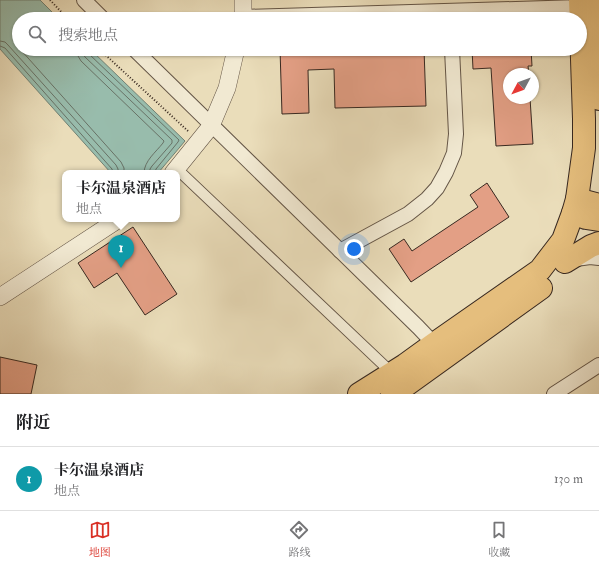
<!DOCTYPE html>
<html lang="zh">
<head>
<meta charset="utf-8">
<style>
	:root { --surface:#fff; --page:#f6f6f6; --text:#202124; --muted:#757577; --line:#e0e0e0; --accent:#d93025 }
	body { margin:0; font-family:"IM FELL Double Pica","Noto Serif SC",serif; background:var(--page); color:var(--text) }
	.compass { position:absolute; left:503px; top:68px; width:36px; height:36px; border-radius:50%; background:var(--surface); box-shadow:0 1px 3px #0004; rotate:229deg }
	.you { position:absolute; left:354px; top:249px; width:14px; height:14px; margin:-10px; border:3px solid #fff; border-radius:50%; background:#1a73e8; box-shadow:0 0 0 6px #1a73e833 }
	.badge { display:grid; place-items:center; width:26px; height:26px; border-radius:50%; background:var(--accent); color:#fff; font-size:13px; font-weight:700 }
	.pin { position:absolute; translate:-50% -33px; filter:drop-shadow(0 1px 2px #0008) }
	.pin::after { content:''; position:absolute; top:21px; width:14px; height:12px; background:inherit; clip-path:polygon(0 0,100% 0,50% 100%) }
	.popup { position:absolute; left:62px; top:170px; width:118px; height:52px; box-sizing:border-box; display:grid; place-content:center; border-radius:8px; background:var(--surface); filter:drop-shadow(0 1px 3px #0005); font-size:13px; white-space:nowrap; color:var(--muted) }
	.popup b { font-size:15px; color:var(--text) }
	.popup::after { content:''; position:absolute; left:50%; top:100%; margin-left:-8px; border:8px solid transparent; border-top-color:var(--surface) }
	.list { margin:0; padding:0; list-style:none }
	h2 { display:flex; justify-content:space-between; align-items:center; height:52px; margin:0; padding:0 16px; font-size:17px }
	h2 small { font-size:13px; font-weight:400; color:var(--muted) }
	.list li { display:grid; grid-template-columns:26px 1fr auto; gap:12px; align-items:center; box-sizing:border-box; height:64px; padding:0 16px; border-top:1px solid var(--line) }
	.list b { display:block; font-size:15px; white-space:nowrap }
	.list p { margin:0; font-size:13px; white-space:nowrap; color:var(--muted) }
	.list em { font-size:13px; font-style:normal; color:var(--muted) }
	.icon { flex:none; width:22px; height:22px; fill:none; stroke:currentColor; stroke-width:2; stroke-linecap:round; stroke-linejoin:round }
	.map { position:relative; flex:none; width:599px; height:394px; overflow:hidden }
	.search { position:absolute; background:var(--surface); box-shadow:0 1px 3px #0004; left:12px; right:12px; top:12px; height:44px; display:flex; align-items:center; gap:10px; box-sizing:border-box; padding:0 14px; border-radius:22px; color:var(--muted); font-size:15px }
	.sheet { height:116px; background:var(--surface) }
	nav { display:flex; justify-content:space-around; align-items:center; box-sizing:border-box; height:56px; border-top:1px solid var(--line); background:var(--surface); font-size:11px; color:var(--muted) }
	nav a { display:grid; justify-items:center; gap:2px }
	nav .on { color:var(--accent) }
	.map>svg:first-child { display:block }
</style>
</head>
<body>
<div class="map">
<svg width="599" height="394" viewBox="0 0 599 394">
	<rect width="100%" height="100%" fill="#eaddba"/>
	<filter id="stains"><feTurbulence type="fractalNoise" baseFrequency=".005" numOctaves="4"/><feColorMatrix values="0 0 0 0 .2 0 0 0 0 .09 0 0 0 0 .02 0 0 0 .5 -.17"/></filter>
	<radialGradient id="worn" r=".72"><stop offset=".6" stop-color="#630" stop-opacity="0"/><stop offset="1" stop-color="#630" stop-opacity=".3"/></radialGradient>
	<polygon fill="#98bcac" stroke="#718174" points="0,0 40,0 59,19 19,19 19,49 90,49 185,141 158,173 111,173 0,49"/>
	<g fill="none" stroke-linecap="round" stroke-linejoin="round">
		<g stroke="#687266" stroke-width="1">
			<polyline points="0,41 5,42 8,45 116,165 118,169 118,173"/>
			<polyline points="0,46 5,48 112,169 113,173"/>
			<polyline points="20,49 121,162 124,168 124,173"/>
			<path d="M77,49L78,56L81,61L164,141L163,143C156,152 144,161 144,173"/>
			<polyline points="83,49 83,54 85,57 172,140 172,143 152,166 150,169 150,173"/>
			<polyline points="88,49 89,54 179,140 178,142 156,169 155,173"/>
		</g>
	</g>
	<g fill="#e39f85" stroke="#372820">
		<polygon points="280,49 424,49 426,106 335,108 334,69 308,70 309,113 282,114"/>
		<polygon points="472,49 531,49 532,66 528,66 529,74 509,74 509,98 530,98 533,144 496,146 491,68 473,69"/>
		<polygon points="487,183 509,217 411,282 389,249 404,239 412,251 478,207 470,195"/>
		<polygon points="133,227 177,294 145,315 117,273 94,288 78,263"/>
		<polygon points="0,357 37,365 31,394 0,394"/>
	</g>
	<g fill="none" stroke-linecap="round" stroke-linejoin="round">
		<defs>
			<polyline id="pedestrian" points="177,169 392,373"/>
			<g id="minor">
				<polyline points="84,0 103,19"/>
				<polyline points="243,17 580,7"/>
				<polyline points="134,49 418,327 439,349"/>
				<polyline points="340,251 408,214 427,199 437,188 446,172 454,153 456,134 452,49"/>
				<polyline points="576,259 590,257 599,258"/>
				<polyline points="554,394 599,365"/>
			</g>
			<g id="tertiary">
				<polyline points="243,0 243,19"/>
				<polyline points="173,173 211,126 227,88 236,49"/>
				<polyline points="0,297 119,219"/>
			</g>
			<g id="primary">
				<polyline points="596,0 599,99"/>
				<polyline points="577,199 599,205"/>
				<polyline points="573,213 586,218 599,220"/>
				<polyline points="565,262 591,246 599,243"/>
				<polyline points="359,394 405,365 434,344 540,270 563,240 573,213 577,199 584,148 584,119 580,0"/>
				<polyline points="392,394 405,386 541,288"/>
			</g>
		</defs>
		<use href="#pedestrian" stroke="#645546" stroke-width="12"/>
		<use href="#minor" stroke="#645546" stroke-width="16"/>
		<use href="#tertiary" stroke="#645546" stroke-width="18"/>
		<use href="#primary" stroke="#372820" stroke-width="24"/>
		<g stroke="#372820" stroke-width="2" stroke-dasharray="1 2" stroke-linecap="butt">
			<polyline points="50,0 68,19"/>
			<polyline points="99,49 188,131"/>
		</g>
		<use href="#pedestrian" stroke="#f1e9d2" stroke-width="10"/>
		<use href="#minor" stroke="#f1e9d2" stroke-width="14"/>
		<use href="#tertiary" stroke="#f1e9d2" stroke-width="17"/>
		<use href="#primary" stroke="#e5be7d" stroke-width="22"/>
	</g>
	<rect width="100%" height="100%" filter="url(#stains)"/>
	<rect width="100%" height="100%" fill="url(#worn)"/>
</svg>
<svg class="compass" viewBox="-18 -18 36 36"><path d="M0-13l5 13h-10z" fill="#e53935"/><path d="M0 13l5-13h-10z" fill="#757577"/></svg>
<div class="you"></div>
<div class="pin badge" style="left:121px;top:268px;background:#0f9aa8">1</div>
<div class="popup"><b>卡尔温泉酒店</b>地点</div>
<div class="search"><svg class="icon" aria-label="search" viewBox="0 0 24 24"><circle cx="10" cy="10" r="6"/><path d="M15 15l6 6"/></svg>搜索地点</div>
</div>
<section class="sheet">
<h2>附近<small></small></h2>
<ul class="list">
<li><span class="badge" style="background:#0f9aa8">1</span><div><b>卡尔温泉酒店</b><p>地点</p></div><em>130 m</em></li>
</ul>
</section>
<nav>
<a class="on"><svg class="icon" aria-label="map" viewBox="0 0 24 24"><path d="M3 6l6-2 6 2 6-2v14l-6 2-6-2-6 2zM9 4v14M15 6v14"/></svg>地图</a>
<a><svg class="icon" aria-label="directions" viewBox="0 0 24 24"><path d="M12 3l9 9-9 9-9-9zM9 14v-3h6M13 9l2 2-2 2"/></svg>路线</a>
<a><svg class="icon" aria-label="saved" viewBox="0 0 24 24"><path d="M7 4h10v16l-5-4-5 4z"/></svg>收藏</a>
</nav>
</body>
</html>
